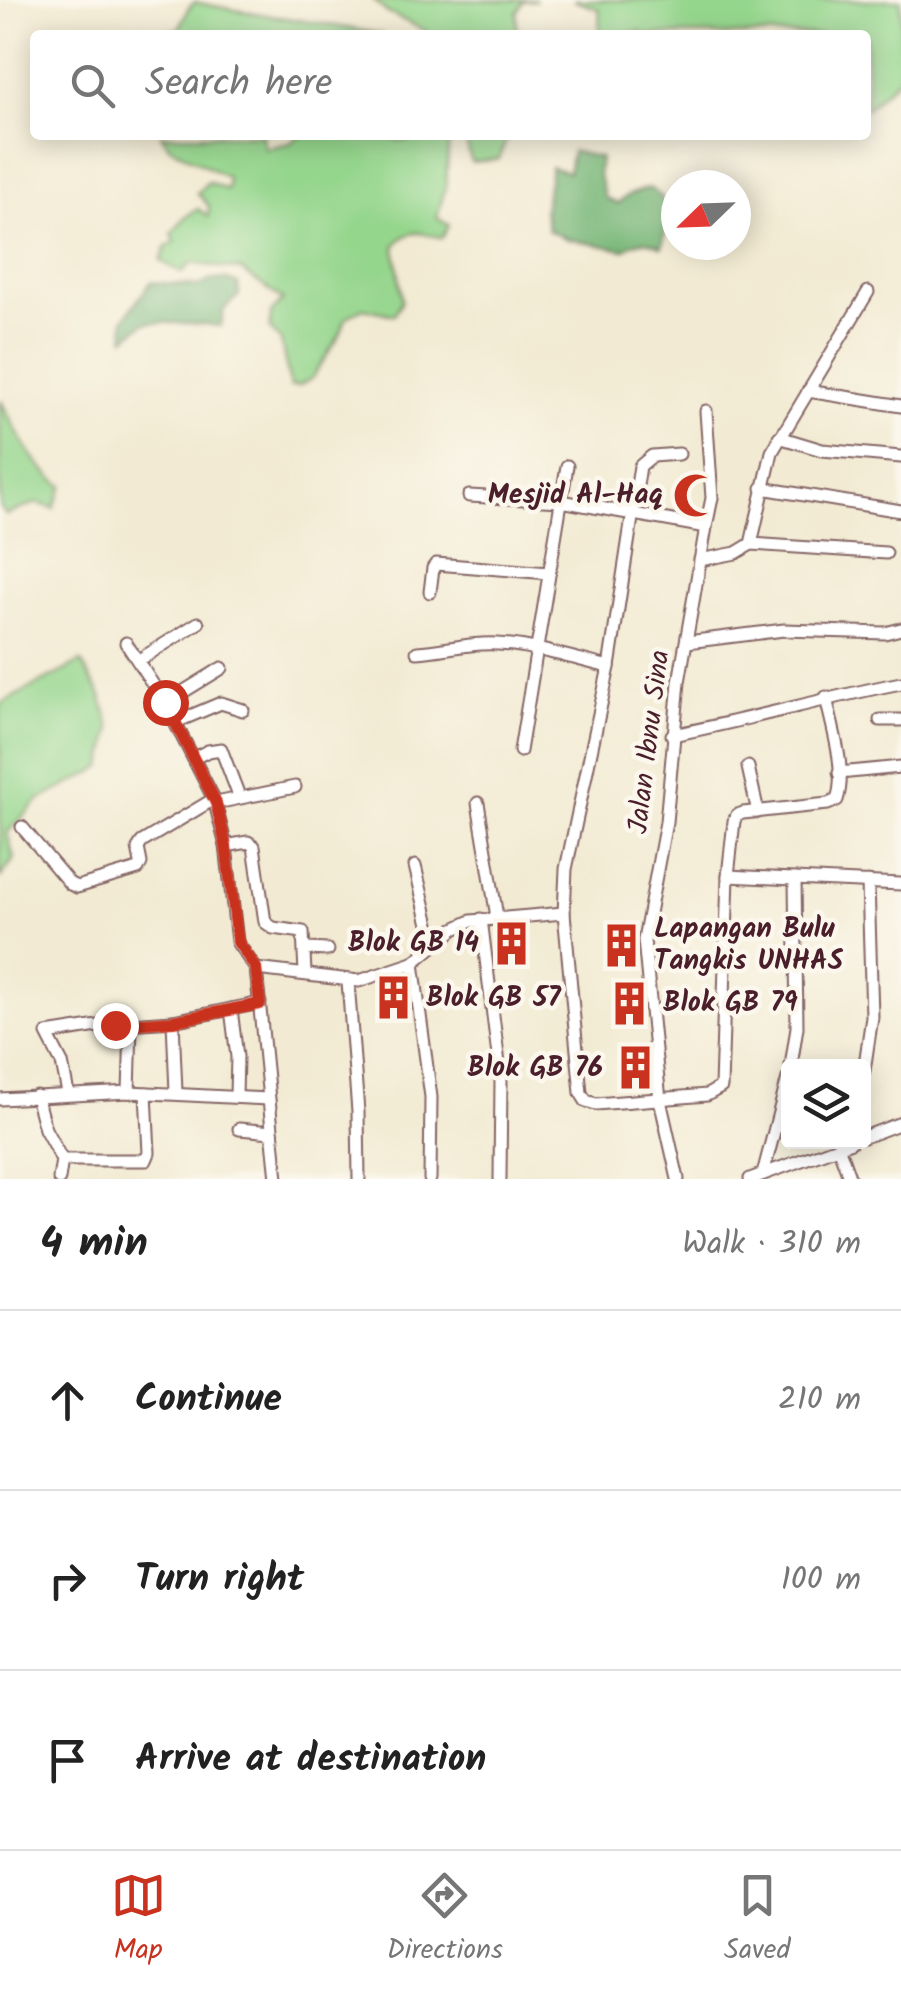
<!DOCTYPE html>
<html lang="en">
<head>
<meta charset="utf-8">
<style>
	:root { --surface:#fff; --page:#f2f2f2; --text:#222; --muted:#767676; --line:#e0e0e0; --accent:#c8321e }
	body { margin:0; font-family:Kalam,sans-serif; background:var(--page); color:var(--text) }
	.controls { position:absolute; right:30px; bottom:30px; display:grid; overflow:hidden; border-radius:10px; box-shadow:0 5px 25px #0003 }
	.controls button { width:90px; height:90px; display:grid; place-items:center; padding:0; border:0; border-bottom:2px solid var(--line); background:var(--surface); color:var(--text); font:50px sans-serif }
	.compass { position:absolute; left:661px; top:170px; width:90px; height:90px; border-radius:50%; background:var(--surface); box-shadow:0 5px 25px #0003; rotate:247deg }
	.stop { position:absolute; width:30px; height:30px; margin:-22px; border:8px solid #c8321e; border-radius:50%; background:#fff }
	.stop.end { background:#c8321e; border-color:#fff; box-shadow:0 2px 10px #0008 }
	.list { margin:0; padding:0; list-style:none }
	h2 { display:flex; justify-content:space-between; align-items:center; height:130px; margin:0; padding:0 40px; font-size:42px }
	h2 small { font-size:32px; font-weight:400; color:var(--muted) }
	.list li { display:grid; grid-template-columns:65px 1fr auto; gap:30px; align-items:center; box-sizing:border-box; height:180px; padding:0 40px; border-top:2px solid var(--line) }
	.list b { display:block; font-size:38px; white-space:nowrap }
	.list em { font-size:32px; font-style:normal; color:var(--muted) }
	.icon { flex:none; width:55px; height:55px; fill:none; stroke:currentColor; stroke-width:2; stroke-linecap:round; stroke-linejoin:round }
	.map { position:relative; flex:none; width:901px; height:1179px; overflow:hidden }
	.search { position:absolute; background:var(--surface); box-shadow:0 5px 25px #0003; left:30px; right:30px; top:30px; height:110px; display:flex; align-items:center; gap:25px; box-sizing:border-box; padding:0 35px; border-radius:10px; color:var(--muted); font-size:38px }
	.sheet { height:670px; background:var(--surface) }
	nav { display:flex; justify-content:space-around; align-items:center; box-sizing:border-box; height:140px; border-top:2px solid var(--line); background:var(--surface); font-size:28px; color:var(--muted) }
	nav a { display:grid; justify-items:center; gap:5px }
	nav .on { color:var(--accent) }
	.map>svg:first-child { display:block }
</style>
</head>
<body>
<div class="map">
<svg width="901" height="1179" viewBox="0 0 901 1179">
	<rect width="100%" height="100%" fill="#fbf7ec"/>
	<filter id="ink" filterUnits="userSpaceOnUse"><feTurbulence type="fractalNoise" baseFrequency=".01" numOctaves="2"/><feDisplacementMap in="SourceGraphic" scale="20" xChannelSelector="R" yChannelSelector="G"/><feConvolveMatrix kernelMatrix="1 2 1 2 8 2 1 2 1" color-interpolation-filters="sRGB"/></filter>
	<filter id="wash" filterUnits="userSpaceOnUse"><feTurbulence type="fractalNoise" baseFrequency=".0048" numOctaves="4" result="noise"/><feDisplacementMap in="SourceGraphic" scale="40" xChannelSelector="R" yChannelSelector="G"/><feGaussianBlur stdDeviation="2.25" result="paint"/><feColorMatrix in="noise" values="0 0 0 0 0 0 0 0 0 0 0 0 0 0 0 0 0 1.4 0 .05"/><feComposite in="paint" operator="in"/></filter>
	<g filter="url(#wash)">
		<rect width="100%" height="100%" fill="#f2ead2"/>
		<g fill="#95d68d" stroke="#707a5c" stroke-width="2.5">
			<polygon points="374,0 537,0 523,1 517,13 517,35 426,35 426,31 386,12"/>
			<polygon points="573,0 901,0 901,76 866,109 866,35 645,35 640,31 626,35 600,34 599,9"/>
			<path d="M195,2C258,16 321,22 384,35H151L179,29L188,9Z"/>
			<path d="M161,135H262L265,148L290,143L300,135H385L400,141L449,135L446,185L437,218L449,225L442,238C424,232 407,228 395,246L402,300L394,315L363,308L346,318L340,335L312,378L299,386H290L281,341L270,329L271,313L283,300L241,270L191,263L182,273L161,261L167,246L175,242L172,234L184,218L198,209L208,216L209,206L197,193L208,182L227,190L228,178L170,147Z"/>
			<polygon points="508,135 499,159 471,162 465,135"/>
			<path d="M0,399C17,432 32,465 63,486L54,508L36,503L6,515L0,508Z"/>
			<polygon points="81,662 101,696 111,729 103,767 39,800 7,833 14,859 0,878 0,704"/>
		</g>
		<g fill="#78b778" stroke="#616b52" stroke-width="2.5">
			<path d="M572,151L600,158L598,173L605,198L618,204L628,195L649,188L662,197L667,222L662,247C645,239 638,239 624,250L568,239L548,230L544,210L551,167L568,172Z"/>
			<path d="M224,279L238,284L239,295L224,309L221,326C211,325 153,321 146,323C139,326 131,334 125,338L124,319L151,282L200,286L209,281Z"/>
		</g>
	</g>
	<g filter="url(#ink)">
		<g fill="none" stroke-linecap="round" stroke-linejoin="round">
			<defs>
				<g id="minor">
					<polyline points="808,391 901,406"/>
					<polyline points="779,437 822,450 901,457"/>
					<path d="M679,454L652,456L640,466L609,667L566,869L564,913L581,1093L586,1101L596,1104L707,1095L721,1087L728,876L734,821L737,815L743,813L828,804L837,800C847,770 832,728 826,697"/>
					<polyline points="762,488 901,511"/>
					<polyline points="469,496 561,501 706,527 679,682 666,822 644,940 660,1100 678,1179"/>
					<polyline points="706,527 712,498 706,411"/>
					<polyline points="751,544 886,553"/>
					<polyline points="700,560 736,553 751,544 772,452 868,292"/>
					<polyline points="430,592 433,568 436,564 549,573"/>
					<polyline points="687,642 784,630 885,633 901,629"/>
					<polyline points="126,643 165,703 214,799 226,846 237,942 256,969 277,1179"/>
					<path d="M417,652C439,651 460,645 481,644C520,641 571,658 609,667"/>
					<polyline points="139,660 198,623"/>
					<polyline points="165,703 222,668"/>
					<polyline points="880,720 901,720"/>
					<polyline points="176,722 221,703 243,710"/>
					<path d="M672,735C749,720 824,698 901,683"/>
					<polyline points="520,751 567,466"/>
					<polyline points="194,758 208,751 221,749 239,796"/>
					<polyline points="748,767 758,812"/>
					<polyline points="839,773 901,767"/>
					<polyline points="216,803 295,787"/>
					<polyline points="478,803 497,917"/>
					<polyline points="22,827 70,884 77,887 138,869 141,863 138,848 142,842 214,799"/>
					<polyline points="226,846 248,842 254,846 265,922 273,928 303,932 305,973"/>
					<polyline points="415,866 434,945"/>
					<polyline points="728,876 901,884"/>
					<polyline points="481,919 501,1080 500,1179"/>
					<polyline points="307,949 328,950"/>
					<polyline points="413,963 431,1097 430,1179"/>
					<polyline points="256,969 359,981 413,963 454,929 471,921 564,913"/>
					<polyline points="348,982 358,1112 359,1179"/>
					<polyline points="231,1009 237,1057 236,1096"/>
					<polyline points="173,1021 176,1092"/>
					<polyline points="791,1066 797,1027 795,879"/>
					<polyline points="864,1071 872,1017 868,882"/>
					<polyline points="129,1092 131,1025"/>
					<polyline points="68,1093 62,1063 47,1034 98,1026 173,1021 260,1003"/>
					<polyline points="36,1096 45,1129 62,1160 59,1179"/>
					<polyline points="0,1099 129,1092 268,1099"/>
					<polyline points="239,1129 272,1132"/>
					<polyline points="864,1137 901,1123"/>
					<polyline points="838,1146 850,1179"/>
					<polyline points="62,1160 146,1160 149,1153 146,1093"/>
					<polyline points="763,1174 788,1078"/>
					<polyline points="750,1179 851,1142"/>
				</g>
			</defs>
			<use href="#minor" stroke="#856665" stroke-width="15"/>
			<use href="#minor" stroke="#fff" stroke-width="11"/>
		</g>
	</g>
	<g fill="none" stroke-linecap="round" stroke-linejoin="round" filter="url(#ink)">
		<polyline stroke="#c8321e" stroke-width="12" points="115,1025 173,1021 260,1004 256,968 238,942 226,846 216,803 165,702"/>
	</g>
	<defs>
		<symbol id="mosque-bare" viewBox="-9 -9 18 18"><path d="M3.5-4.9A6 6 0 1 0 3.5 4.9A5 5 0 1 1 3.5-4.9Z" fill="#c8321e" stroke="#fbf7ec" stroke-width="2.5" paint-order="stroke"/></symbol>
		<symbol id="building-bare" viewBox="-9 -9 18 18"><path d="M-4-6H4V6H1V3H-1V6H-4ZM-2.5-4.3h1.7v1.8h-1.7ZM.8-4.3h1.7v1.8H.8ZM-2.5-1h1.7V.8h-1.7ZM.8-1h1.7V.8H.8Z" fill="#c8321e" stroke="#fbf7ec" stroke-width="2.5" paint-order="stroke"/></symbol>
	</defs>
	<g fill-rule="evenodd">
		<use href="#mosque-bare" x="664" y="464" width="63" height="63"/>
		<use href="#building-bare" x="480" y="912" width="63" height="63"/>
		<use href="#building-bare" x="590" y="914" width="63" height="63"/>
		<use href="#building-bare" x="362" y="966" width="63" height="63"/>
		<use href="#building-bare" x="598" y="972" width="63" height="63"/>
		<use href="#building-bare" x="604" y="1036" width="63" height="63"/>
	</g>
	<g text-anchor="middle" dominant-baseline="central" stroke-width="9" stroke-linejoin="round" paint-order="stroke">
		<g font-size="28" font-weight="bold" fill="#4a1f2b" stroke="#fbf7ec" text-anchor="end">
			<text x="663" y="495">Mesjid Al-Haq</text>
			<text x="654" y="929" text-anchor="start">Lapangan Bulu<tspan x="654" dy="32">Tangkis UNHAS</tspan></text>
			<text x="479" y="943">Blok GB 14</text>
			<text x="426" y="998" text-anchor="start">Blok GB 57</text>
			<text x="663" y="1003" text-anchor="start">Blok GB 79</text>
			<text x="603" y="1068">Blok GB 76</text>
		</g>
		<g font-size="28" fill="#4a1f2b" stroke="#fbf7ec">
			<text transform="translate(650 742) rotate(-83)">Jalan Ibnu Sina</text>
		</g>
	</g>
</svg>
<div class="controls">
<button><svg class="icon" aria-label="layers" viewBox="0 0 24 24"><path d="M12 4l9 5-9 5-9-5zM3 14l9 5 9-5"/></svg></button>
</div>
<svg class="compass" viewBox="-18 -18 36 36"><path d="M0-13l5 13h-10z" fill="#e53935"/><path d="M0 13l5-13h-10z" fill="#767676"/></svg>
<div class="stop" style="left:165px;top:702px"></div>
<div class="stop end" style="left:115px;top:1025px"></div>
<div class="search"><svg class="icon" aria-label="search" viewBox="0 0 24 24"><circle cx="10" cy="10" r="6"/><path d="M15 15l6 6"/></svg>Search here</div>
</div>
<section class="sheet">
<h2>4 min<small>Walk · 310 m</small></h2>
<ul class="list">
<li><svg class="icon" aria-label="ahead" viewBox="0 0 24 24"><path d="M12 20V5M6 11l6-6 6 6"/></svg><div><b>Continue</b></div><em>210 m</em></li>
<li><svg class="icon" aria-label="right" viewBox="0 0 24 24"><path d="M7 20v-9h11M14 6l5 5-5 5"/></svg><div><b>Turn right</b></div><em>100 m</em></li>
<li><svg class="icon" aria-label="arrive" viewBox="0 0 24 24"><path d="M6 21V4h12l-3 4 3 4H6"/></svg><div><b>Arrive at destination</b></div></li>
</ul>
</section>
<nav>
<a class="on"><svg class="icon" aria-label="map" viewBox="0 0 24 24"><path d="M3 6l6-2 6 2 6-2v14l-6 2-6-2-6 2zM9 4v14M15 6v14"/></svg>Map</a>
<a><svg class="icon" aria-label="directions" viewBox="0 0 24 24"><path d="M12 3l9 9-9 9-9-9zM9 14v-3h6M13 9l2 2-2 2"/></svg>Directions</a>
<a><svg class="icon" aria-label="saved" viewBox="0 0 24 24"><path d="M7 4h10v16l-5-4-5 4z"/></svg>Saved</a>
</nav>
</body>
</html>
